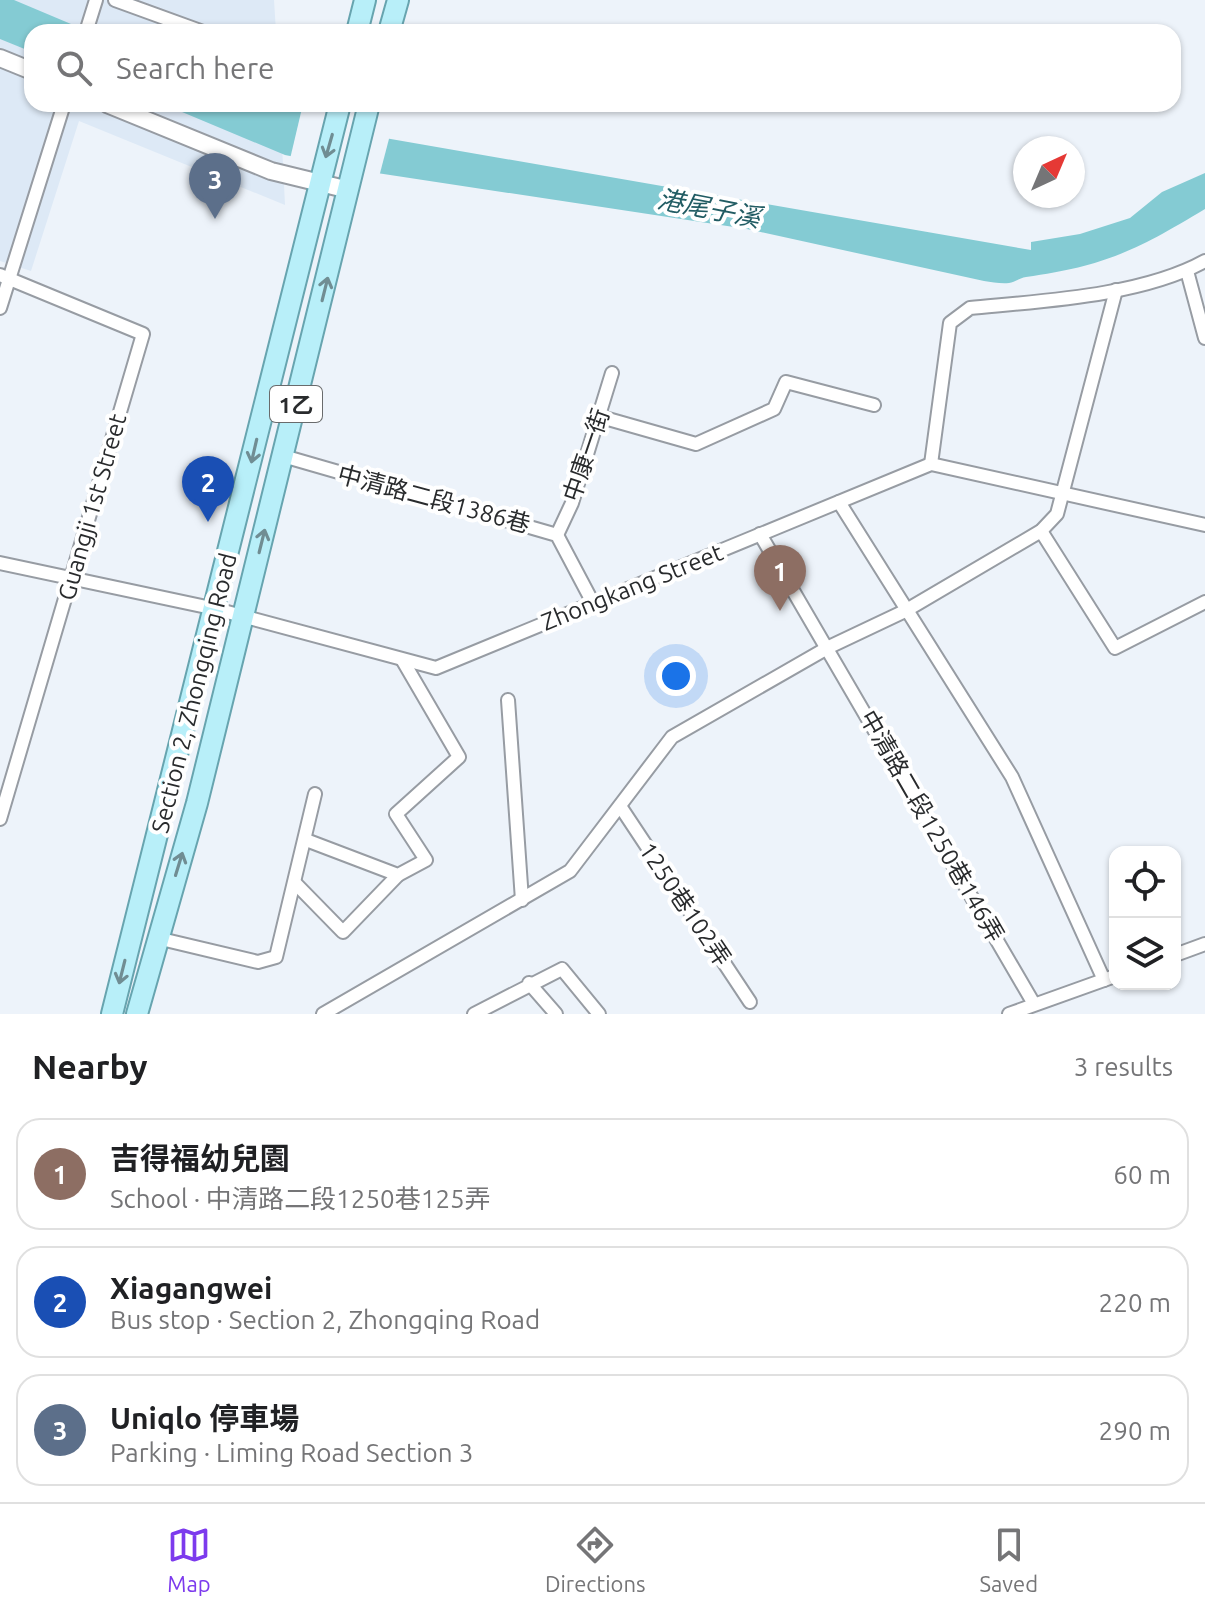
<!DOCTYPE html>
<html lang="en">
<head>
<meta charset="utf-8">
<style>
	:root { --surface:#fff; --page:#f2f2f2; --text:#202124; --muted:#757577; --line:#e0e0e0; --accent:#7c3aed }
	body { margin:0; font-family:Ubuntu,"Noto Sans TC",sans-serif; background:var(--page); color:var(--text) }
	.controls { position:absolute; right:24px; bottom:24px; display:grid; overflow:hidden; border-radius:16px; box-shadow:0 2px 6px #0004 }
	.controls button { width:72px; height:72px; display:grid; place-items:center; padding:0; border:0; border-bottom:2px solid var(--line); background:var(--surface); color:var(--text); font:40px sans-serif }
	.compass { position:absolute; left:1013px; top:136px; width:72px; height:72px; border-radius:50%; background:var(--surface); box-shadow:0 2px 6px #0004; rotate:44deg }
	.you { position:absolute; left:676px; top:676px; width:28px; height:28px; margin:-20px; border:6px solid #fff; border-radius:50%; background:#1a73e8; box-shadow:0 0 0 12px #1a73e833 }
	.badge { display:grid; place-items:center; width:52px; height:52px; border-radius:50%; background:var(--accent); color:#fff; font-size:26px; font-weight:700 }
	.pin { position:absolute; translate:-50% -66px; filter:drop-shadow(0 2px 4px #0008) }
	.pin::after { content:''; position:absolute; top:42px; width:28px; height:24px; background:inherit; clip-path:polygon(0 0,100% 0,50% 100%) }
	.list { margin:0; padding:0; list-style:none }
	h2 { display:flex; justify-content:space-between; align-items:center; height:104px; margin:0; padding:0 32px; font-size:34px }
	h2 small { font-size:26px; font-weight:400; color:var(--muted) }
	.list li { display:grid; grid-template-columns:52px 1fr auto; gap:24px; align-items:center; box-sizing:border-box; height:112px; margin:0 16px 16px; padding:0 16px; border:2px solid var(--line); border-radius:24px }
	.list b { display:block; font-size:30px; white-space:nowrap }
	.list p { margin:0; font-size:26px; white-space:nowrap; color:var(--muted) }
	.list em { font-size:26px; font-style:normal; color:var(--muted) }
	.icon { flex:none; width:44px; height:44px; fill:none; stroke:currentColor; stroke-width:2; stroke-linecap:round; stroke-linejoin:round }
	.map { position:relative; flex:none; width:1205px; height:1014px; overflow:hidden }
	.search { position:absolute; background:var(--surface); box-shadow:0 2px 6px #0004; left:24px; right:24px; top:24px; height:88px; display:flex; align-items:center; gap:20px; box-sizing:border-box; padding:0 28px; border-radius:24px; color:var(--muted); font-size:30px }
	.sheet { height:488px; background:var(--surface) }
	nav { display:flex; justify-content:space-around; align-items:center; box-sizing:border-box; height:112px; border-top:2px solid var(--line); background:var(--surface); font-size:22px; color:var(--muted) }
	nav a { display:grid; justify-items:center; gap:4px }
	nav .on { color:var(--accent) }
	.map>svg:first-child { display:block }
</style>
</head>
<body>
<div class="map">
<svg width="1205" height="1014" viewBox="0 0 1205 1014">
	<rect width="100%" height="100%" fill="#edf3fa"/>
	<polygon fill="#dde9f6" points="0,0 274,0 276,32 32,32 32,104 280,104 285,205 79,121 31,271 0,261"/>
	<g fill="#84cbd3">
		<polygon points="0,0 14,0 90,32 32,32 32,52 0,39"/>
		<path d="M163,104H196V110L198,104H289L385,138L1031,250V242L1080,234L1130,218L1162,192L1205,173V209C1137,250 1105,266 1026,277C1020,278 1015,282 1009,283C1001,284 992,282 984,281L747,229L377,173L285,155Z"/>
	</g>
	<polygon fill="#edf3fa" points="303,104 390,135 379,177 290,159"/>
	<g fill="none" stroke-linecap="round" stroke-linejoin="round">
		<defs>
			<g id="minor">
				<polyline points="115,0 203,32"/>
				<polyline points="86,32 96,0"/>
				<polyline points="1187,271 1205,338"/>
				<polyline points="0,275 143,334 0,819"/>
				<polyline points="0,308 64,104"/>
				<polyline points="601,417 696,444 774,409 786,382 874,405"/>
				<polyline points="283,456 557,535 593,603"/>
				<path d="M931,464L950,323L970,308C1042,301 1142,296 1205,261"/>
				<polyline points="839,502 1012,777 1104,980"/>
				<polyline points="1041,531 1115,648 1205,602"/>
				<polyline points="760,534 1034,1004"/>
				<polyline points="557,535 572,503 612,373"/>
				<polyline points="0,563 216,609 436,668 931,464 1205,525"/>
				<polyline points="508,700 522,900"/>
				<polyline points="620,806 750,1002"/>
				<polyline points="306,840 398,875 426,860 396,814 459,757 403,661"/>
				<polyline points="295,883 343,932 398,875"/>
				<polyline points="157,938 258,962 276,957 315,794"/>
				<polyline points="1175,955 1205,944"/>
				<polyline points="529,983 556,1014"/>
				<polyline points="323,1014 570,871 672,737 829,647 905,611 1041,531 1057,514 1116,290"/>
				<polyline points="474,1014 562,969 599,1014"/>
				<polyline points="1009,1014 1115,976"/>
			</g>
			<g id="tertiary">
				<polyline points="0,58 32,71"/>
				<polyline points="107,104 271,171 349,190"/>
			</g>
			<g id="primary">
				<polyline points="357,32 365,0"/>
				<polyline points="389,32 398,0"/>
				<polyline points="112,1014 340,104"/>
				<polyline points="137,1014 197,803 369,104"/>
			</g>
		</defs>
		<use href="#minor" stroke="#979ca3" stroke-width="16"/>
		<use href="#tertiary" stroke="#979ca3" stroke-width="20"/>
		<use href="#primary" stroke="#67a4af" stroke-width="24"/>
		<use href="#minor" stroke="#fff" stroke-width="12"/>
		<use href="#tertiary" stroke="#fff" stroke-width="16"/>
		<use href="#primary" stroke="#b8eff9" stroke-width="20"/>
	</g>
	<defs><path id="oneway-shaft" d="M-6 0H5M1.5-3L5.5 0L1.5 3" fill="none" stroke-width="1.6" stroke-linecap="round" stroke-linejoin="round" transform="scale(2)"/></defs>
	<g stroke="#708d93">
		<use href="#oneway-shaft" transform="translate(329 146) rotate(106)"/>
		<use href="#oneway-shaft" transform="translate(325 289) rotate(-76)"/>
		<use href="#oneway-shaft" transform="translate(254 451) rotate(103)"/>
		<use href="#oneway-shaft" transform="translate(262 541) rotate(-76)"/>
		<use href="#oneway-shaft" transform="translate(179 864) rotate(-73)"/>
		<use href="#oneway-shaft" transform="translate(122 972) rotate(104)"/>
	</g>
	<g text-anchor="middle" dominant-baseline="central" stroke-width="8" stroke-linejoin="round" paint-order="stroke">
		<rect fill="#fff" stroke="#696b6c" stroke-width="2" x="270" y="386" width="52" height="36" rx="6"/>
		<g font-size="22" font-weight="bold" fill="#292b2d">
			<text x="296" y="404">1乙</text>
		</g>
		<g font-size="24" fill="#292b2d" stroke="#fff">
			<text transform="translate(586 455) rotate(-71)">中康一街</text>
			<text transform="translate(434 499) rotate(15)">中清路二段1386巷</text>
			<text transform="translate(92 507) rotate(-74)">Guangji 1st Street</text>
			<text transform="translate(632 587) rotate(-22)">Zhongkang Street</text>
			<text transform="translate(194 693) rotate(-76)">Section 2, Zhongqing Road</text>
			<text transform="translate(932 826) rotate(60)">中清路二段1250巷146弄</text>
			<text transform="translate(685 904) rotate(56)">1250巷102弄</text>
		</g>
		<g font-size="26" font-style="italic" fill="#215c63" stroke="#fff">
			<text transform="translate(709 208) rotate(11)">港尾子溪</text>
		</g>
	</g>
</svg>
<div class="controls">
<button><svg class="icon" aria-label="locate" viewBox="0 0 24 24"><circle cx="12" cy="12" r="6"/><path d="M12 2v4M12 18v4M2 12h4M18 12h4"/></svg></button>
<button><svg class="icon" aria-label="layers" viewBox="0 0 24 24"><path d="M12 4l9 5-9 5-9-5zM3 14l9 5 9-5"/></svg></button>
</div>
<svg class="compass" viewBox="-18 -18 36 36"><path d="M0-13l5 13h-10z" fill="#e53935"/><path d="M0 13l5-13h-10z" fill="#757577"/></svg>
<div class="you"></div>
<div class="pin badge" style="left:780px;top:611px;background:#8d6e63">1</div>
<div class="pin badge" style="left:208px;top:522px;background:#1a4fb4">2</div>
<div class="pin badge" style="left:215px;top:219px;background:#5c6f8a">3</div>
<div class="search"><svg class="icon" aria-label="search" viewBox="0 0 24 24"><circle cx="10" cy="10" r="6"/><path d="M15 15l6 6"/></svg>Search here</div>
</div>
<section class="sheet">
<h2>Nearby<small>3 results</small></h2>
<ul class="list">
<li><span class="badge" style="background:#8d6e63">1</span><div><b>吉得福幼兒園</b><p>School · 中清路二段1250巷125弄</p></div><em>60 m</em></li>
<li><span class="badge" style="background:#1a4fb4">2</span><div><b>Xiagangwei</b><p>Bus stop · Section 2, Zhongqing Road</p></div><em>220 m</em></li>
<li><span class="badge" style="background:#5c6f8a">3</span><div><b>Uniqlo 停車場</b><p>Parking · Liming Road Section 3</p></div><em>290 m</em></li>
</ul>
</section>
<nav>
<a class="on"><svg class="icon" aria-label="map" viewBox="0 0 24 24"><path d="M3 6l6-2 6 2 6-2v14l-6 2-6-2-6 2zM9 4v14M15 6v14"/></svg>Map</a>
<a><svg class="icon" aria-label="directions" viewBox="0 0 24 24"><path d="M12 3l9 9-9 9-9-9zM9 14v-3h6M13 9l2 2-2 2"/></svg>Directions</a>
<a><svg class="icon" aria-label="saved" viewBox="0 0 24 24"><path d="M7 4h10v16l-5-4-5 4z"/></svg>Saved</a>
</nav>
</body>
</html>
